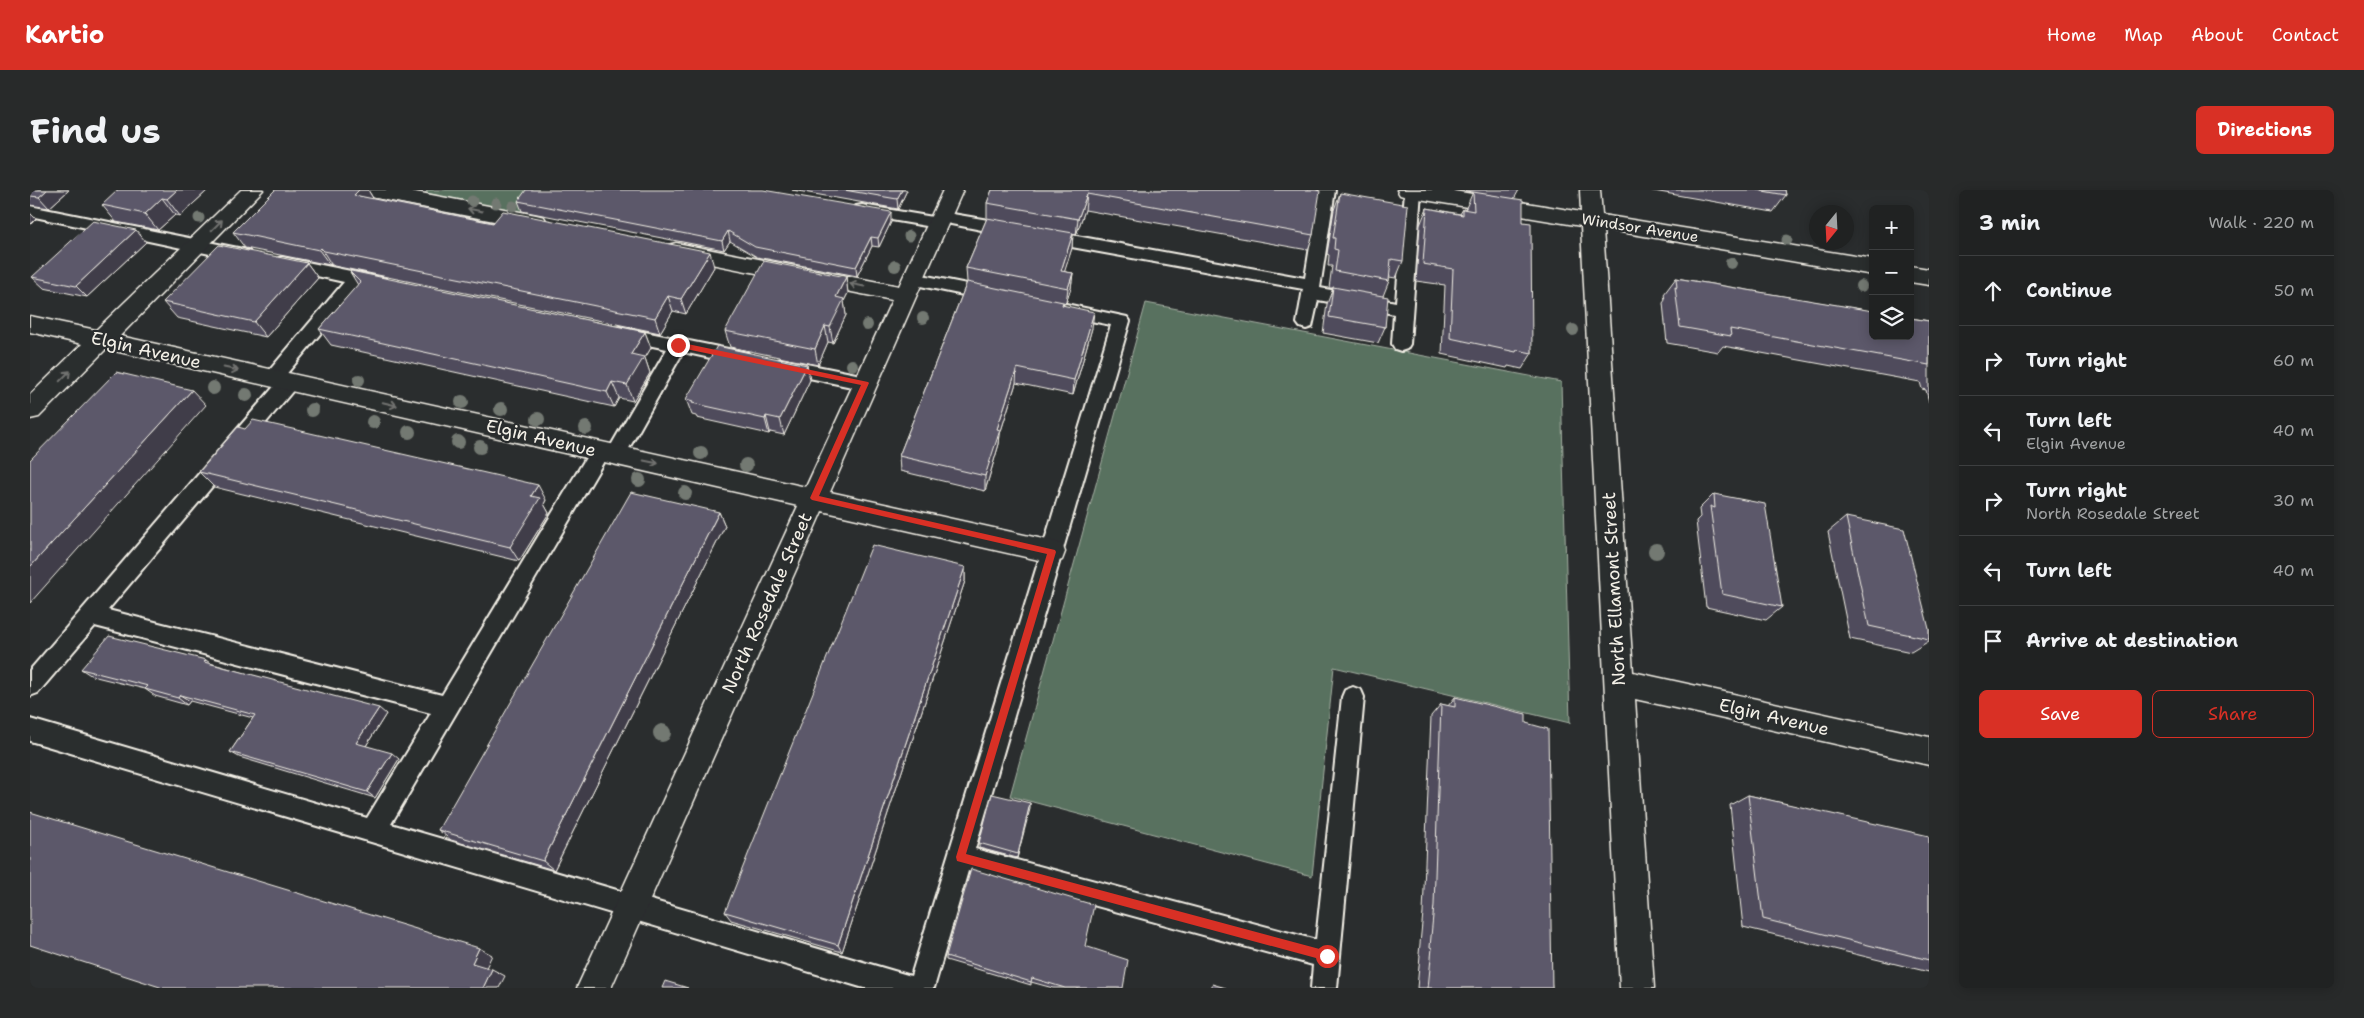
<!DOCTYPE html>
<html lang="en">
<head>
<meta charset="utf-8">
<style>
	:root { --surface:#202222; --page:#282a2a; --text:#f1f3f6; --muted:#a2a4a5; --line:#3d3f40; --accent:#d93025 }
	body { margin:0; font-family:"Shantell Sans",sans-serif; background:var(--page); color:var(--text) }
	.controls { position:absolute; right:15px; top:15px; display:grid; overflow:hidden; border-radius:8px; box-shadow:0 2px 12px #0003 }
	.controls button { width:45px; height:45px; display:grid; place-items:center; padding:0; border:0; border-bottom:1px solid var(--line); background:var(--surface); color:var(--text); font:25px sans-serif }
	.compass { position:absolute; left:1779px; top:15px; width:45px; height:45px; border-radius:50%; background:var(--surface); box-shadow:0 2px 12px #0003; rotate:198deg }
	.stop { position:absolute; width:15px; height:15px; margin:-11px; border:4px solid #d93025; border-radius:50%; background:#fff }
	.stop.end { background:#d93025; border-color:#fff; box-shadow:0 1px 5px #0008 }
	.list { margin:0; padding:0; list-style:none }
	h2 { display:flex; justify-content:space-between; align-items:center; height:65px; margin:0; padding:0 20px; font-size:21px }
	h2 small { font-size:16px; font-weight:400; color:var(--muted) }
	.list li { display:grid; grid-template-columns:32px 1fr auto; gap:15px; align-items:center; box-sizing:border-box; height:70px; padding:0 20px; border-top:1px solid var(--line) }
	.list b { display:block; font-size:19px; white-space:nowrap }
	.list p { margin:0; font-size:16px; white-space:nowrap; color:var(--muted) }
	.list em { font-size:16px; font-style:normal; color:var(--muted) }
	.actions { display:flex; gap:10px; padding:15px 20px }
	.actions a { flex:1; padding:11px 0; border:1px solid var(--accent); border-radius:8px; text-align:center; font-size:18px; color:var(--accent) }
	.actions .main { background:var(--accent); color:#fff }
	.icon { flex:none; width:28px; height:28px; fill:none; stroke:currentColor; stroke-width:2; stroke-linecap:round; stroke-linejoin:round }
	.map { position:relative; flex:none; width:1899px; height:798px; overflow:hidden; border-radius:8px }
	header { display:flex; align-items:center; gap:30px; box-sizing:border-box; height:70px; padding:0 25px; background:var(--accent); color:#fff }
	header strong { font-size:24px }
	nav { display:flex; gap:28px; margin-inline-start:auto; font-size:18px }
	.intro { display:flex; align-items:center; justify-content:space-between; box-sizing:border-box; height:120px; padding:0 30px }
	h1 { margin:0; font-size:35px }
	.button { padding:12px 22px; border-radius:8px; background:var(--accent); color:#fff; font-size:18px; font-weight:700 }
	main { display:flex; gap:30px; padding:0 30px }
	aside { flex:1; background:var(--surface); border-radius:8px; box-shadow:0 2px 12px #0003 }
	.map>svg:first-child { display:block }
</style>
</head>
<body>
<header>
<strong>Kartio</strong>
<nav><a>Home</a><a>Map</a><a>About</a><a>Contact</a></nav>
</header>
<div class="intro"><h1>Find us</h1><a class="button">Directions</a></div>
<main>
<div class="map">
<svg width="1899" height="798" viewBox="0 0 1899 798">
	<rect width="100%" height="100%" fill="#2a2d2e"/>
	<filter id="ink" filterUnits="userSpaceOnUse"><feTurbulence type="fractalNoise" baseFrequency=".02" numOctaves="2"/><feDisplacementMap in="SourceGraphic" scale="10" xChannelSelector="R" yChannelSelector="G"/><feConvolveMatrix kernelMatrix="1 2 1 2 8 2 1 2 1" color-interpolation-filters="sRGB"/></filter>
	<g filter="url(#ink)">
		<g fill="#59715f" stroke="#a6b1a4">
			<polygon points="398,0 509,0 491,22 395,3"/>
			<polygon points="1116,113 1531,192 1540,533 1304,477 1282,686 980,606"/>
		</g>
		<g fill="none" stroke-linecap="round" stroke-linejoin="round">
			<defs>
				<g id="service">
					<polygon points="1289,0 1305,0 1290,98 1366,112 1375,1 1391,1 1380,154 1377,159 1371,161 1365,159 1362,154 1364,124 1288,110 1282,137 1276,139 1270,137 1267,133 1273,99 1014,52 1008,50 1006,46 1008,42 1014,40 1275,88"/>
					<polygon points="832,15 903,27 905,23 911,22 982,34 988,36 990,40 988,44 982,46 916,33 914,37 908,38 826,24 824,20 826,16"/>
					<polygon points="0,16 213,59 219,61 221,65 219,69 213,71 0,26"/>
					<polygon points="252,67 350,87 356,89 359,93 356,97 350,99 331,95 254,187 259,185 266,187 268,192 266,197 78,420 412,505 563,256 570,253 577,256 579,259 637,159 584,148 581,143 584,138 590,137 718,163 721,168 718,173 712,175 653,162 593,269 586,272 579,269 577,266 361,634 881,786 1081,135 1036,126 1030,124 1027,120 1030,116 1036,114 1097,127 1100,131 945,659 1286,750 1312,507 1315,500 1323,497 1331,500 1334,507 1307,798 1281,798 1283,775 938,681 904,798 834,798 0,551 0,529 337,628 401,523 65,436 8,503 0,506 0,480 247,193 242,195 235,193 233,188 314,92 246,77 243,73 246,69"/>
					<polygon points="882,83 962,99 968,101 971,105 968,109 962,111 876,93 873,89 876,85"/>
					<polygon points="752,169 836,186 843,188 845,193 843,198 836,200 746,181 743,176 746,171"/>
				</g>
				<g id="minor">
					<polygon points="211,0 233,0 90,146 776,297 862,110 646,67 638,65 635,60 638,55 646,53 869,96 913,0 933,0 800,302 1022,351 1032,354 1035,362 1032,370 1022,373 792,321 581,798 547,798 768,316 76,159 9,227 0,229 0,205 52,154 0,142 0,126 66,140"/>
					<polygon points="330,0 375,0 506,25 514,27 517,32 514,37 506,39 340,7 333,5"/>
					<polygon points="1367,0 1418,0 1551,22 1550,0 1570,0 1572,25 1843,69 1843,85 1573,39 1603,482 1899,547 1899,575 1605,509 1624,798 1590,798 1551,36 1377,7 1370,5"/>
					<polygon points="1880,76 1899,79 1899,95 1880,92"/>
				</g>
			</defs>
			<use href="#service" stroke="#f4f1e8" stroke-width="4"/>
			<use href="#minor" stroke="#f4f1e8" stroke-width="3"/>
			<use href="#service" fill="#2a2d2e" fill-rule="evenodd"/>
			<use href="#minor" fill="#2a2d2e" fill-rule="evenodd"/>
		</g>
		<g fill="#737972">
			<circle cx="442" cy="11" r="5.5"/>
			<circle cx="466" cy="13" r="5.5"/>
			<circle cx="483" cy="16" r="5.5"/>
			<circle cx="169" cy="28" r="5.5"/>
			<circle cx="879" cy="46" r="5.5"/>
			<circle cx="1757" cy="50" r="5.5"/>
			<circle cx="1701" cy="73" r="6"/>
			<circle cx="865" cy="76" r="6"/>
			<circle cx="1831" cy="96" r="6"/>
			<circle cx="893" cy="128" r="6"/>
			<circle cx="837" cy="135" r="6"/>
			<circle cx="1543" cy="140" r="6"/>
			<circle cx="822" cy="175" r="6"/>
			<circle cx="329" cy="190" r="6"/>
			<circle cx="183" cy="198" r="7"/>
			<circle cx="216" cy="205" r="7"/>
			<circle cx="432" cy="212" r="7"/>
			<circle cx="471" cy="219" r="7"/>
			<circle cx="282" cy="220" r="7"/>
			<circle cx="508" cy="229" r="7"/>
			<circle cx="343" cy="232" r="7"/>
			<circle cx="556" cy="238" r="7"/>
			<circle cx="379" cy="242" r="7"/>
			<circle cx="428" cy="252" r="7"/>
			<circle cx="450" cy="257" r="7"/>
			<circle cx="671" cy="263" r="7"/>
			<circle cx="716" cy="275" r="7"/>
			<circle cx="609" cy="290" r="7"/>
			<circle cx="655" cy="303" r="7"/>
			<circle cx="1626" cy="361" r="8"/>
			<circle cx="632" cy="543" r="9"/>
		</g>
		<g fill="#4f4c5b" stroke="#f4f1e8">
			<polygon points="0,0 39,0 19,18 0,15"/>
			<polygon points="178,0 150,26 145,25 128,40 86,32 72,15"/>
			<polygon points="338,0 343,8 684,77 656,124 643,121 630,143 304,76 301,74 300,75 215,58 203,42"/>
			<polygon points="762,0 877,0 868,19"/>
			<polygon points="962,0 1284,0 1283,45 1278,60 1055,20 1046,45 1043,44 1042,58 1034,82 1043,83 1041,98 1036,113 1033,112 1033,115 1062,138 1043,205 986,193 970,244 969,254 955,301 870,281 869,266 937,92 936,78 957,28 957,13"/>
			<polygon points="1435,0 1489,0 1484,9 1493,32 1502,163 1492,179 1478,176 1477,178 1412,164 1415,95 1386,91 1390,35 1397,18 1430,24 1433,19 1435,20 1443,2 1435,1"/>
			<polygon points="1618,0 1755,0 1756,5 1743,22"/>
			<polygon points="1310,3 1373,71 1366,88 1359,87 1359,91 1353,106 1355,137 1348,153 1293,143 1297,114 1303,98 1299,98 1302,76 1298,76 1299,65 1297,64 1304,20"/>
			<polygon points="488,11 861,32 849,57 842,56 827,86 727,67 700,51 694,60 492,21"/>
			<polygon points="116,52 57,107 14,98 2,87"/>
			<polygon points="277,73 288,88 236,147 147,128 133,112"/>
			<polygon points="320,82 615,142 621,158 615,168 620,183 603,211 589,208 584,217 301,155 289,139 328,95"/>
			<polygon points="816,87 818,103 814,111 816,125 803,153 798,152 788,175 700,157 695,141"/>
			<polygon points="1646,88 1899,131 1899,212 1896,200 1892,199 1890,192 1693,156 1688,162 1637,153 1633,113 1635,110 1634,104"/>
			<polygon points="777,175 780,190 754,245 740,242 739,244 667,228 666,226 662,225 656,209"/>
			<polygon points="169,282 516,310 514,314 519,323 489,371 184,297"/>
			<polygon points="1684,304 1752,417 1736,430 1676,417 1666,331 1670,327 1669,319"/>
			<polygon points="689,322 695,336 524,680 421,650 408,640"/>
			<polygon points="1816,327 1899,439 1899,451 1881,462 1820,449 1798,342"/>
			<polygon points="935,377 935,391 812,762 701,730 695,722"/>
			<polygon points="176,470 180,473 356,524 336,556 369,569 345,608 209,567 200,562 223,528 160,511 157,515 125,506 115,499 62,486 51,479"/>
			<polygon points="1425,507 1496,533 1522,798 1387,798 1390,765 1389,764 1393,723 1401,526 1411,514 1418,516"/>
			<polygon points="1718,605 1899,648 1899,782 1713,737 1700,615"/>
			<polygon points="1000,613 987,668 949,658 949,653"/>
			<polygon points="1055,756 1093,798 1023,798 1001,792 1001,795 916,770 916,766"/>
		</g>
		<g fill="#403e4a" stroke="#f4f1e8">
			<polygon points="17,0 39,0 19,18 9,7"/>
			<polygon points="147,0 178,0 150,26 137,9"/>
			<polygon points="328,0 338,0 344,10 324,5"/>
			<polygon points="872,0 877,0 868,19 867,9"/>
			<polygon points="1057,4 1055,20 1046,45 1048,29"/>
			<polygon points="132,8 145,25 128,40 115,24"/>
			<polygon points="861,22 861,32 849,57 848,48"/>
			<polygon points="0,23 6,29 0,35"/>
			<polygon points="106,40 116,52 57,107 46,96"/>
			<polygon points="698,41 700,51 694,60 692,51"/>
			<polygon points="1043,43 1042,58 1030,96 1031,81"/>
			<polygon points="841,47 842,56 827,86 826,77"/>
			<polygon points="291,58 301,74 300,75 289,60"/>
			<polygon points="680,62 684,77 656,124 651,109"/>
			<polygon points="277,73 288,88 236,147 224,132"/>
			<polygon points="1043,83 1041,98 1036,113 1038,98"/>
			<polygon points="816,87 818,103 814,111 816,125 803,153 800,137 806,107"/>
			<polygon points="638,106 643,121 630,143 625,128"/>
			<polygon points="1064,122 1062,138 1043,205 1044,190"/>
			<polygon points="795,136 798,152 788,175 785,159"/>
			<polygon points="615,142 621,158 615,168 620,183 603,211 597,195 601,164"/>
			<polygon points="777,175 780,190 754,245 750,229"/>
			<polygon points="987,178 986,193 970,244 969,254 955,301 955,286 967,239"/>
			<polygon points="582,192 589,208 584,217 577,202"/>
			<polygon points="162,200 176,215 0,413 0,377"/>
			<polygon points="736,226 740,242 739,244 735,229"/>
			<polygon points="508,295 516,310 514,314 519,323 489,371 480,357 501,306"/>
			<polygon points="689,322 695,336 524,680 513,671"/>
			<polygon points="935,377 935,391 812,762 808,755"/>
			<polygon points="150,505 160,511 157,515 148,508"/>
			<polygon points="349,518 356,524 334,559 326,553"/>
			<polygon points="362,563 369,569 345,608 337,602"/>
			<polygon points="1000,613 1000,619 987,668 988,664"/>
			<polygon points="449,758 462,765 455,780 442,773"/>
			<polygon points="462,779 475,786 469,798 453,798"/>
		</g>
		<g fill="#5c586a" stroke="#f4f1e8">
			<polygon points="0,0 17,0 9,7 0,6"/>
			<polygon points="88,0 147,0 137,9 132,8 115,24 72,15"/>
			<polygon points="245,0 329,0 324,5 463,33 473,21 680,62 651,109 638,106 625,128 294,61 291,58 289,60 203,42"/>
			<polygon points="496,0 733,0 861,22 848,48 841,47 826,77 725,57 698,41 692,51 488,11"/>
			<polygon points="814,0 872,0 867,9"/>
			<polygon points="962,0 1284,0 1290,1 1283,45 1057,4 1048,29 957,13"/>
			<polygon points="1727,0 1755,0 1756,5"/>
			<polygon points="1443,2 1493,10 1493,32 1501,33 1502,163 1487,160 1486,162 1420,148 1423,79 1393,74 1397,18 1433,25 1433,19 1444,21"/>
			<polygon points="1310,3 1378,15 1373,71 1361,69 1359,91 1305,81 1308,60 1304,59 1305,48 1303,48"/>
			<polygon points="957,28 1043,43 1031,81 1043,83 1038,98 936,78"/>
			<polygon points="63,31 106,40 46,96 2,87"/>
			<polygon points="189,55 277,73 224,132 133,112"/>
			<polygon points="734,71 816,87 806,107 814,109 800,137 795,136 785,159 695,141"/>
			<polygon points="321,81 615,142 601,164 614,167 597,195 582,192 577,202 289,139 330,92 320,82"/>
			<polygon points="1646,88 1843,121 1843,146 1880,146 1880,128 1899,131 1899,175 1700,139 1701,146 1650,137 1645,97 1647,98"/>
			<polygon points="937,92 1033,112 1032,115 1064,122 1044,190 987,178 967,239 970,240 955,286 869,266"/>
			<polygon points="1303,97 1358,107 1355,137 1299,127"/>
			<polygon points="687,156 777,175 750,229 736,226 735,229 662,213 663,211 656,209"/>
			<polygon points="86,182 162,200 0,377 0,270"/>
			<polygon points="223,230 508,295 501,306 510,308 480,357 169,282 208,237 215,239"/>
			<polygon points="601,302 689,322 513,671 408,640"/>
			<polygon points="1684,304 1735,314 1752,417 1692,404 1680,316 1685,318"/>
			<polygon points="1816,327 1874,339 1899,439 1899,449 1839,436"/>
			<polygon points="842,355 935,377 808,755 695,722"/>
			<polygon points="79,446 176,470 174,472 349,518 326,553 362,563 337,602 200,562 225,525 150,505 148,508 115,499 118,496 51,479"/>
			<polygon points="1425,507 1496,524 1496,533 1518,539 1522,798 1398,798 1402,758 1400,757 1404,715 1411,514 1425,517"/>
			<polygon points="962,604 1000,613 988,664 949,653"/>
			<polygon points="1718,605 1899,646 1899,770 1733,729"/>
			<polygon points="0,622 449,758 442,773 462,779 453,798 133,798 0,755"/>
			<polygon points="941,679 1064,715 1055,756 1098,770 1093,798 1035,798 1002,788 1001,792 916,766"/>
			<polygon points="635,791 658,798 632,798"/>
			<polygon points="1182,794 1196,798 1182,798"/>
		</g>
		<defs><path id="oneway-shaft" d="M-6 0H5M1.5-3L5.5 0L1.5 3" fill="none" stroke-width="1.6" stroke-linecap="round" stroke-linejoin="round" transform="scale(1.25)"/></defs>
		<g stroke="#71726f">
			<use href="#oneway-shaft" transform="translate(445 20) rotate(-169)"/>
			<use href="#oneway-shaft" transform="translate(187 35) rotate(-45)"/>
			<use href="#oneway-shaft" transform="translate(827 95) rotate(-169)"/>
			<use href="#oneway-shaft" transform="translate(201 179) rotate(12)"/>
			<use href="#oneway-shaft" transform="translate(35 186) rotate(-45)"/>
			<use href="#oneway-shaft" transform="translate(360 214) rotate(13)"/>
			<use href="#oneway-shaft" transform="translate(621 272) rotate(12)"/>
		</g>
	</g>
	<polygon fill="#d93025" points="648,152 838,192 839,193 789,306 1025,360 1026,362 936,664 1297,761 1301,763 1301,770 1297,771 927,671 926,667 1017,364 782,310 780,308 831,195 646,157 645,155"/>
	<g text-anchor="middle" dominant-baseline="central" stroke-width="4.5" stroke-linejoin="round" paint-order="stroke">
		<g font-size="15" fill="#f4f1e8" stroke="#2a2d2e">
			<text transform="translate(1610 38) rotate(9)">Windsor Avenue</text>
		</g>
		<g font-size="18" fill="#f4f1e8" stroke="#2a2d2e">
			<text transform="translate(116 160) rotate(13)">Elgin Avenue</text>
			<text transform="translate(511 248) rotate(13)">Elgin Avenue</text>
			<text transform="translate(1584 399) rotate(-93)">North Ellamont Street</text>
			<text transform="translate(737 413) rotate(-66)">North Rosedale Street</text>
			<text transform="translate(1744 527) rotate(13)">Elgin Avenue</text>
		</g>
	</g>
</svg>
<div class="controls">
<button>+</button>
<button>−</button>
<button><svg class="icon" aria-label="layers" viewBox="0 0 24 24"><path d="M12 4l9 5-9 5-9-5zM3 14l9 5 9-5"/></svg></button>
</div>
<svg class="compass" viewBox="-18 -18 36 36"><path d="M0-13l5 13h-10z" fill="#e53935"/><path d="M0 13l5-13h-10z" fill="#a2a4a5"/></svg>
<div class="stop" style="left:1297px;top:766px"></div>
<div class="stop end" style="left:648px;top:155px"></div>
</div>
<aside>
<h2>3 min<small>Walk · 220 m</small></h2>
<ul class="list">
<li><svg class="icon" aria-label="ahead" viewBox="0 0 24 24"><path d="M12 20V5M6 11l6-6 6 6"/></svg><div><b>Continue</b></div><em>50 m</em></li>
<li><svg class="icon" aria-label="right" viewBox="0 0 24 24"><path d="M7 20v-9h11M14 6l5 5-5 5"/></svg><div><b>Turn right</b></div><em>60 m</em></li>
<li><svg class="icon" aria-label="left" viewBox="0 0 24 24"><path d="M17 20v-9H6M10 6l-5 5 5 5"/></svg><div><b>Turn left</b><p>Elgin Avenue</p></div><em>40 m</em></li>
<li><svg class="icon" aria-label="right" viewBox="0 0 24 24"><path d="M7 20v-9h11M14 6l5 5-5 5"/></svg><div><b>Turn right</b><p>North Rosedale Street</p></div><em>30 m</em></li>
<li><svg class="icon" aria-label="left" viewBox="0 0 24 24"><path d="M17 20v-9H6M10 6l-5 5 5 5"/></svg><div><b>Turn left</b></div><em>40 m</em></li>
<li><svg class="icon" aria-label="arrive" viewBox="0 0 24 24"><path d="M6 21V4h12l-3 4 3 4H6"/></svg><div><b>Arrive at destination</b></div></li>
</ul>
<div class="actions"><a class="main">Save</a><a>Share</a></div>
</aside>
</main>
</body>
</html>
